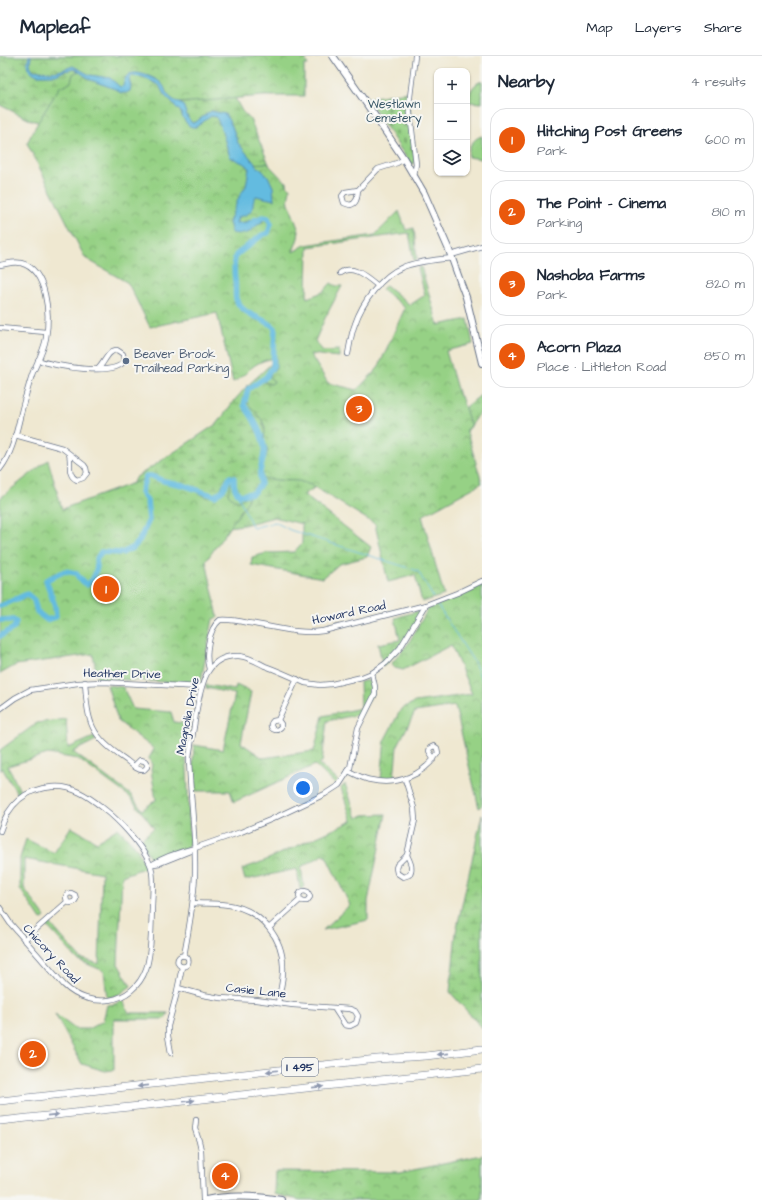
<!DOCTYPE html>
<html lang="en">
<head>
<meta charset="utf-8">
<style>
	:root { --surface:#fff; --page:#f6f6f7; --text:#1f2937; --muted:#747a83; --line:#e0e1e3; --accent:#ea580c }
	body { margin:0; font-family:"Architects Daughter",sans-serif; background:var(--page); color:var(--text) }
	.controls { position:absolute; right:12px; top:12px; display:grid; overflow:hidden; border-radius:8px; box-shadow:0 1px 3px #0004 }
	.controls button { width:36px; height:36px; display:grid; place-items:center; padding:0; border:0; border-bottom:1px solid var(--line); background:var(--surface); color:var(--text); font:20px sans-serif }
	.you { position:absolute; left:303px; top:732px; width:14px; height:14px; margin:-10px; border:3px solid #fff; border-radius:50%; background:#1a73e8; box-shadow:0 0 0 6px #1a73e833 }
	.badge { display:grid; place-items:center; width:26px; height:26px; border-radius:50%; background:var(--accent); color:#fff; font-size:13px; font-weight:700 }
	.pin { position:absolute; translate:-50% -50%; border:2px solid #fff; box-shadow:0 1px 4px #0006 }
	.list { margin:0; padding:0; list-style:none }
	h2 { display:flex; justify-content:space-between; align-items:center; height:52px; margin:0; padding:0 16px; font-size:17px }
	h2 small { font-size:13px; font-weight:400; color:var(--muted) }
	.list li { display:grid; grid-template-columns:26px 1fr auto; gap:12px; align-items:center; box-sizing:border-box; height:64px; margin:0 8px 8px; padding:0 8px; border:1px solid var(--line); border-radius:16px }
	.list b { display:block; font-size:15px; white-space:nowrap }
	.list p { margin:0; font-size:13px; white-space:nowrap; color:var(--muted) }
	.list em { font-size:13px; font-style:normal; color:var(--muted) }
	.icon { flex:none; width:22px; height:22px; fill:none; stroke:currentColor; stroke-width:2; stroke-linecap:round; stroke-linejoin:round }
	.map { position:relative; flex:none; width:482px; height:1144px; overflow:hidden }
	header { display:flex; align-items:center; gap:24px; box-sizing:border-box; height:56px; padding:0 20px; background:var(--surface); border-bottom:1px solid var(--line) }
	header strong { font-size:19px }
	nav { display:flex; gap:22px; margin-inline-start:auto; font-size:14px }
	main { display:flex }
	aside { flex:1; background:var(--surface) }
	.map>svg:first-child { display:block }
</style>
</head>
<body>
<header>
<strong>Mapleaf</strong>
<nav><a>Map</a><a>Layers</a><a>Share</a></nav>
</header>
<main>
<div class="map">
<svg width="482" height="1144" viewBox="0 0 482 1144">
	<defs>
		<pattern id="wetland-marsh" width="20" height="14" patternUnits="userSpaceOnUse"><rect width="20" height="14" fill="#96d185"/><path d="M1 5h8M5 5V1M11 12h8M15 12V8" fill="none" stroke="#7aaa70"/></pattern>
		<pattern id="cemetery-stones" width="16" height="16" patternUnits="userSpaceOnUse"><rect width="16" height="16" fill="#96d185"/><path d="M2 7V4a2 2 0 0 1 4 0v3zM10 15v-3a2 2 0 0 1 4 0v3z" fill="#7aaa70"/></pattern>
		<pattern id="park-crowns" width="20" height="18" patternUnits="userSpaceOnUse"><rect width="20" height="18" fill="#96d185"/><path d="M2 6a3 3 0 1 1 6 0M12 15a3 3 0 1 1 6 0" fill="none" stroke="#7aaa70"/></pattern>
	</defs>
	<rect width="100%" height="100%" fill="#f6f6f2"/>
	<filter id="ink" filterUnits="userSpaceOnUse"><feTurbulence type="fractalNoise" baseFrequency=".025" numOctaves="2"/><feDisplacementMap in="SourceGraphic" scale="8" xChannelSelector="R" yChannelSelector="G"/><feConvolveMatrix kernelMatrix="1 2 1 2 8 2 1 2 1" color-interpolation-filters="sRGB"/></filter>
	<filter id="wash" filterUnits="userSpaceOnUse"><feTurbulence type="fractalNoise" baseFrequency=".012" numOctaves="4" result="noise"/><feDisplacementMap in="SourceGraphic" scale="16" xChannelSelector="R" yChannelSelector="G"/><feGaussianBlur stdDeviation="0.9" result="paint"/><feColorMatrix in="noise" values="0 0 0 0 0 0 0 0 0 0 0 0 0 0 0 0 0 1.4 0 .05"/><feComposite in="paint" operator="in"/></filter>
	<g filter="url(#wash)">
		<rect width="100%" height="100%" fill="#efe8d1"/>
		<g fill="#96d185" stroke="#588072">
			<path d="M482,25V47L468,46C469,36 473,28 482,25Z"/>
			<path d="M482,80V103L468,101C469,91 472,83 482,80Z"/>
		</g>
		<g fill="url(#wetland-marsh)" stroke="#588072">
			<polygon points="0,0 212,0 242,55 250,63 274,120 287,126 289,149 279,316 456,359 482,338 482,354 461,384 328,422 304,439 371,491 367,501 339,508 323,522 251,509 252,501 267,497 294,496 302,487 302,468 274,461 244,469 219,472 122,451 135,422 218,367 233,346 247,330 272,307 271,294 218,198 47,68 30,64 0,49"/>
			<polygon points="482,759 482,972 450,936 456,876"/>
		</g>
		<polygon fill="url(#cemetery-stones)" stroke="#588072" points="407,36 415,107 411,109 367,42"/>
		<g fill="url(#park-crowns)" stroke="#588072">
			<path d="M30,0H324L305,3L308,9H304V40H264L179,47L186,65L196,69L210,59L218,61L248,108L267,107L286,127L290,133L288,145L299,175L298,182L293,196L305,189L375,179L399,155L406,174L414,172L417,204H414L409,177L308,191L307,242L323,236L331,227L336,230H342L326,260L315,285L323,295L339,294V301L310,298L328,327L357,334L378,312L405,252L382,233L386,229L410,249L425,239L418,212L421,211L438,269L468,263L473,288L446,295L459,340H461L471,371L466,373L482,427L422,460L444,539L422,546L415,519L388,526L375,468L311,429L299,425L277,424L263,422C258,414 265,403 268,395L264,384L265,372L262,364L244,343C247,335 255,329 262,325L270,328L273,327L274,325L270,322L271,317L276,312V302C266,303 256,307 249,314C244,319 240,323 233,326L217,257L150,271L128,227L85,202L27,87L38,66L61,29L62,31L65,30L71,26L73,18L78,15V14L70,13L54,18L31,14L28,7Z"/>
			<polygon points="48,404 62,453 144,423 148,418 175,428 186,430 208,442 220,434 223,428 228,424 231,427 228,438 236,445 239,445 249,438 247,446 206,505 218,561 213,563 201,625 198,628 97,622 93,598 16,609 0,618 0,442"/>
			<polygon points="482,529 482,749 479,752 455,650 415,656 397,691 394,723 381,723 385,683 401,653 415,646 472,638 451,589 403,614 395,612 391,608 408,588 429,551 457,541"/>
			<polygon points="424,553 403,590 383,611 378,588 400,584 395,562"/>
			<polygon points="368,624 371,627 372,632 372,638 361,658 327,665 322,706 319,708 338,725 335,728 315,709 234,746 230,735 195,735 193,706 194,689 223,694 235,638 206,632 206,629 235,634 236,629 251,636 241,687 263,702 314,695 323,660 361,652 360,626"/>
			<polygon points="107,629 123,631 133,653 171,656 174,666 190,668 186,693 186,702 187,712 190,786 186,793 154,804 151,803 140,784 154,772 130,741 78,703 48,698 8,710 21,737 18,739 2,712 0,715 0,694 37,667 66,663 68,692 94,681 96,684 73,696 131,739 142,754 156,744 151,714 152,709 149,702 154,693 118,665"/>
			<polygon points="345,728 357,762 363,759 386,758 368,845 368,864 323,874 350,849 325,798 301,811 304,832 300,833 297,813 245,824 242,813 264,805 352,765 341,732"/>
			<polygon points="71,771 97,786 118,772 136,791 146,811 122,820 118,908 131,930 120,938 107,942 104,915 78,904 47,870 49,866 80,902 99,908 102,817 24,803 24,832 45,861 41,864 20,833 20,802 26,783 54,797"/>
			<polygon points="123,944 129,957 168,957 165,963 114,963 114,1014 105,1015 82,1008 55,958 75,973 88,973 103,965 107,949 115,948"/>
			<polygon points="482,1099 482,1144 300,1144 274,1138 275,1115 400,1116"/>
		</g>
		<path fill="#63bbe0" stroke="#3f759f" d="M29,0H31L30,9L33,14C53,17 54,17 73,10L90,19L110,22L120,31L123,30C124,26 125,21 128,19C135,13 157,22 162,28C164,30 165,33 166,36C170,43 177,46 183,49L188,62L192,67L196,66L211,55L225,58L232,70L238,87L257,110L268,120L273,131L274,144L256,140C252,144 254,151 251,155C248,159 242,160 238,161L236,167L246,166L259,160L263,165C248,175 252,180 232,177L229,166L239,141L246,130L249,113L247,109L230,101L220,69L216,61L211,60L196,71H192L188,69L183,62L180,55L164,39L159,29L143,21L131,20L129,24L131,30L130,35L126,37H121L115,33L91,24L75,13L64,15L56,19H37L30,15L27,7Z"/>
		<g fill="none" stroke-linecap="round" stroke-linejoin="round">
			<g stroke="#63bbe0" stroke-width="1">
				<polyline points="236,435 253,472 275,466 290,474 418,515 433,541"/>
				<polyline points="438,550 474,606 482,625"/>
			</g>
			<g stroke="#63bbe0" stroke-width="5.5">
				<path d="M0,550L3,549L27,538L34,544L37,556L47,564L56,561L55,550L46,524L65,515L76,517L79,522L87,529L93,523L97,511L96,504L101,496L122,497L134,491L139,485L149,464L147,445L141,436L146,420H151L164,425L183,429L215,440L223,434L230,421L234,422C234,430 234,434 240,439L253,437L261,428C258,414 262,411 264,398C266,383 253,361 244,349L248,333L266,321L273,310L275,272C265,261 242,260 236,243C235,237 236,230 235,224C234,216 233,207 236,199L262,179L268,177L271,168L268,162L263,161L254,164"/>
				<polyline points="0,564 13,564 16,566 14,572 0,580"/>
			</g>
		</g>
	</g>
	<g filter="url(#ink)">
		<g fill="none" stroke-linecap="round" stroke-linejoin="round">
			<defs>
				<g id="minor">
					<polyline points="414,120 416,108 409,49 415,0"/>
					<path d="M358,134C357,140 358,147 350,149L344,147L342,140L345,136L358,134L378,113L397,107L404,103"/>
					<polyline points="451,199 482,190"/>
					<path d="M0,209C7,208 14,205 21,207C48,214 50,260 46,282C44,294 38,305 33,316C30,324 28,333 25,342C18,365 15,395 0,413"/>
					<path d="M340,217C352,207 368,222 378,230"/>
					<polyline points="0,272 46,276"/>
					<path d="M348,298C350,288 351,278 355,268C362,247 382,219 403,211C418,205 436,204 452,202"/>
					<path d="M38,304C53,310 116,321 124,305L123,298L117,294C108,294 105,306 98,313"/>
					<path d="M15,379L62,392L84,409L86,412L87,417L83,422L77,424C66,419 72,407 69,398"/>
					<path d="M209,613C205,600 208,573 220,564C229,563 239,565 248,567C272,570 298,579 323,575L426,549L457,537L482,525"/>
					<path d="M85,626C88,669 90,679 126,704C131,708 138,715 144,714L147,711V708L145,705L140,704L134,710"/>
					<polyline points="0,653 15,642 30,634 78,627 103,626 201,631"/>
					<path d="M278,664L281,668V671L277,674C271,674 269,669 273,665L278,664L297,623"/>
					<path d="M348,715C356,718 363,723 371,724C397,730 424,719 438,697L437,692L434,690L430,692L429,695L434,703"/>
					<path d="M405,723L414,752L415,764L407,799L397,809L396,812L397,817L403,821L409,819C414,812 410,806 407,799"/>
					<path d="M0,775C8,749 24,733 52,731C72,729 88,740 103,752C120,765 141,788 150,808C155,819 152,840 152,853C151,870 152,897 146,913C133,949 90,954 64,929L10,867L0,852"/>
					<polyline points="154,808 160,807 190,795"/>
					<path d="M151,809C164,801 179,796 195,792L241,776L270,764L325,738L339,729L350,712L358,672L375,638V631L372,617"/>
					<path d="M193,847C207,848 221,847 234,850C261,856 283,882 283,910C284,922 280,935 278,947"/>
					<polyline points="269,872 300,844 299,839 301,836 304,835 308,836 310,841 307,845 303,845 300,844"/>
					<polyline points="24,884 67,846 66,841 67,838 71,837 75,839 76,843 74,846 70,847 67,846"/>
					<circle cx="183" cy="905" r="5.5"/>
					<path d="M184,900C189,873 194,846 195,818C196,780 190,741 189,702C191,687 194,672 196,657C201,631 205,598 239,600C249,601 257,606 265,610C279,615 292,621 305,627L320,629L332,628L362,621L372,617L386,607L400,592L426,549"/>
					<polyline points="178,932 203,939 220,942 256,944 293,949 350,953 355,955 358,960 356,967 350,970 345,969 334,952"/>
					<polyline points="171,997 168,980 168,970 176,940 182,911"/>
					<polyline points="196,1064 195,1073 199,1085 201,1094 203,1144"/>
				</g>
				<g id="major">
					<polyline points="333,0 366,47 404,103 424,137 449,194 460,225 466,241 482,307"/>
					<path d="M206,1144C231,1138 256,1140 281,1144"/>
				</g>
				<g id="highway">
					<polyline points="0,1045 377,1003 426,1000 482,993"/>
					<polyline points="0,1065 482,1013"/>
				</g>
			</defs>
			<use href="#minor" stroke="#657086" stroke-width="6"/>
			<use href="#major" stroke="#657086" stroke-width="8"/>
			<use href="#highway" stroke="#657086" stroke-width="8"/>
			<use href="#minor" stroke="#fff" stroke-width="4.5"/>
			<use href="#major" stroke="#fff" stroke-width="6"/>
			<use href="#highway" stroke="#fff" stroke-width="7"/>
		</g>
		<defs><path id="oneway-solid" d="M-6-.8H1V-3.2L6.5 0L1 3.2V.8H-6Z"/></defs>
		<g fill="#8d97ae">
			<use href="#oneway-solid" transform="translate(443 998) rotate(174)"/>
			<use href="#oneway-solid" transform="translate(272 1015) rotate(173)"/>
			<use href="#oneway-solid" transform="translate(143 1030) rotate(174)"/>
			<use href="#oneway-solid" transform="translate(318 1031) rotate(-6)"/>
			<use href="#oneway-solid" transform="translate(189 1045) rotate(-6)"/>
			<use href="#oneway-solid" transform="translate(53 1059) rotate(-6)"/>
		</g>
	</g>
	<circle fill="#5c6f8a" stroke="#f6f6f2" stroke-width="1.5" cx="126" cy="305" r="4"/>
	<g text-anchor="middle" dominant-baseline="central" stroke-width="4" stroke-linejoin="round" paint-order="stroke">
		<rect fill="#f6f6f2" stroke="#5d6b8a" stroke-width="1" x="282" y="1002" width="36" height="18" rx="3"/>
		<g font-size="11" font-weight="bold" fill="#1b2f5e">
			<text x="300" y="1011">I 495</text>
		</g>
		<g font-size="12" fill="#3a5868" stroke="#f6f6f2">
			<text x="394" y="48">Westlawn<tspan x="394" dy="14">Cemetery</tspan></text>
		</g>
		<g font-size="12" fill="#4e5e75" stroke="#f6f6f2" text-anchor="start">
			<text x="134" y="298">Beaver Brook<tspan x="134" dy="14">Trailhead Parking</tspan></text>
		</g>
		<g font-size="12" fill="#1b2f5e" stroke="#f6f6f2">
			<text transform="translate(349 557) rotate(-12)">Howard Road</text>
			<text transform="translate(122 618) rotate(1)">Heather Drive</text>
			<text transform="translate(188 660) rotate(-79)">Magnolia Drive</text>
			<text transform="translate(51 898) rotate(47)">Chicory Road</text>
			<text transform="translate(256 935) rotate(6)">Casie Lane</text>
		</g>
	</g>
</svg>
<div class="controls">
<button>+</button>
<button>−</button>
<button><svg class="icon" aria-label="layers" viewBox="0 0 24 24"><path d="M12 4l9 5-9 5-9-5zM3 14l9 5 9-5"/></svg></button>
</div>
<div class="you"></div>
<div class="pin badge" style="left:106px;top:533px">1</div>
<div class="pin badge" style="left:33px;top:998px">2</div>
<div class="pin badge" style="left:359px;top:353px">3</div>
<div class="pin badge" style="left:225px;top:1120px">4</div>
</div>
<aside>
<h2>Nearby<small>4 results</small></h2>
<ul class="list">
<li><span class="badge">1</span><div><b>Hitching Post Greens</b><p>Park</p></div><em>600 m</em></li>
<li><span class="badge">2</span><div><b>The Point - Cinema</b><p>Parking</p></div><em>810 m</em></li>
<li><span class="badge">3</span><div><b>Nashoba Farms</b><p>Park</p></div><em>820 m</em></li>
<li><span class="badge">4</span><div><b>Acorn Plaza</b><p>Place · Littleton Road</p></div><em>850 m</em></li>
</ul>
</aside>
</main>
</body>
</html>
